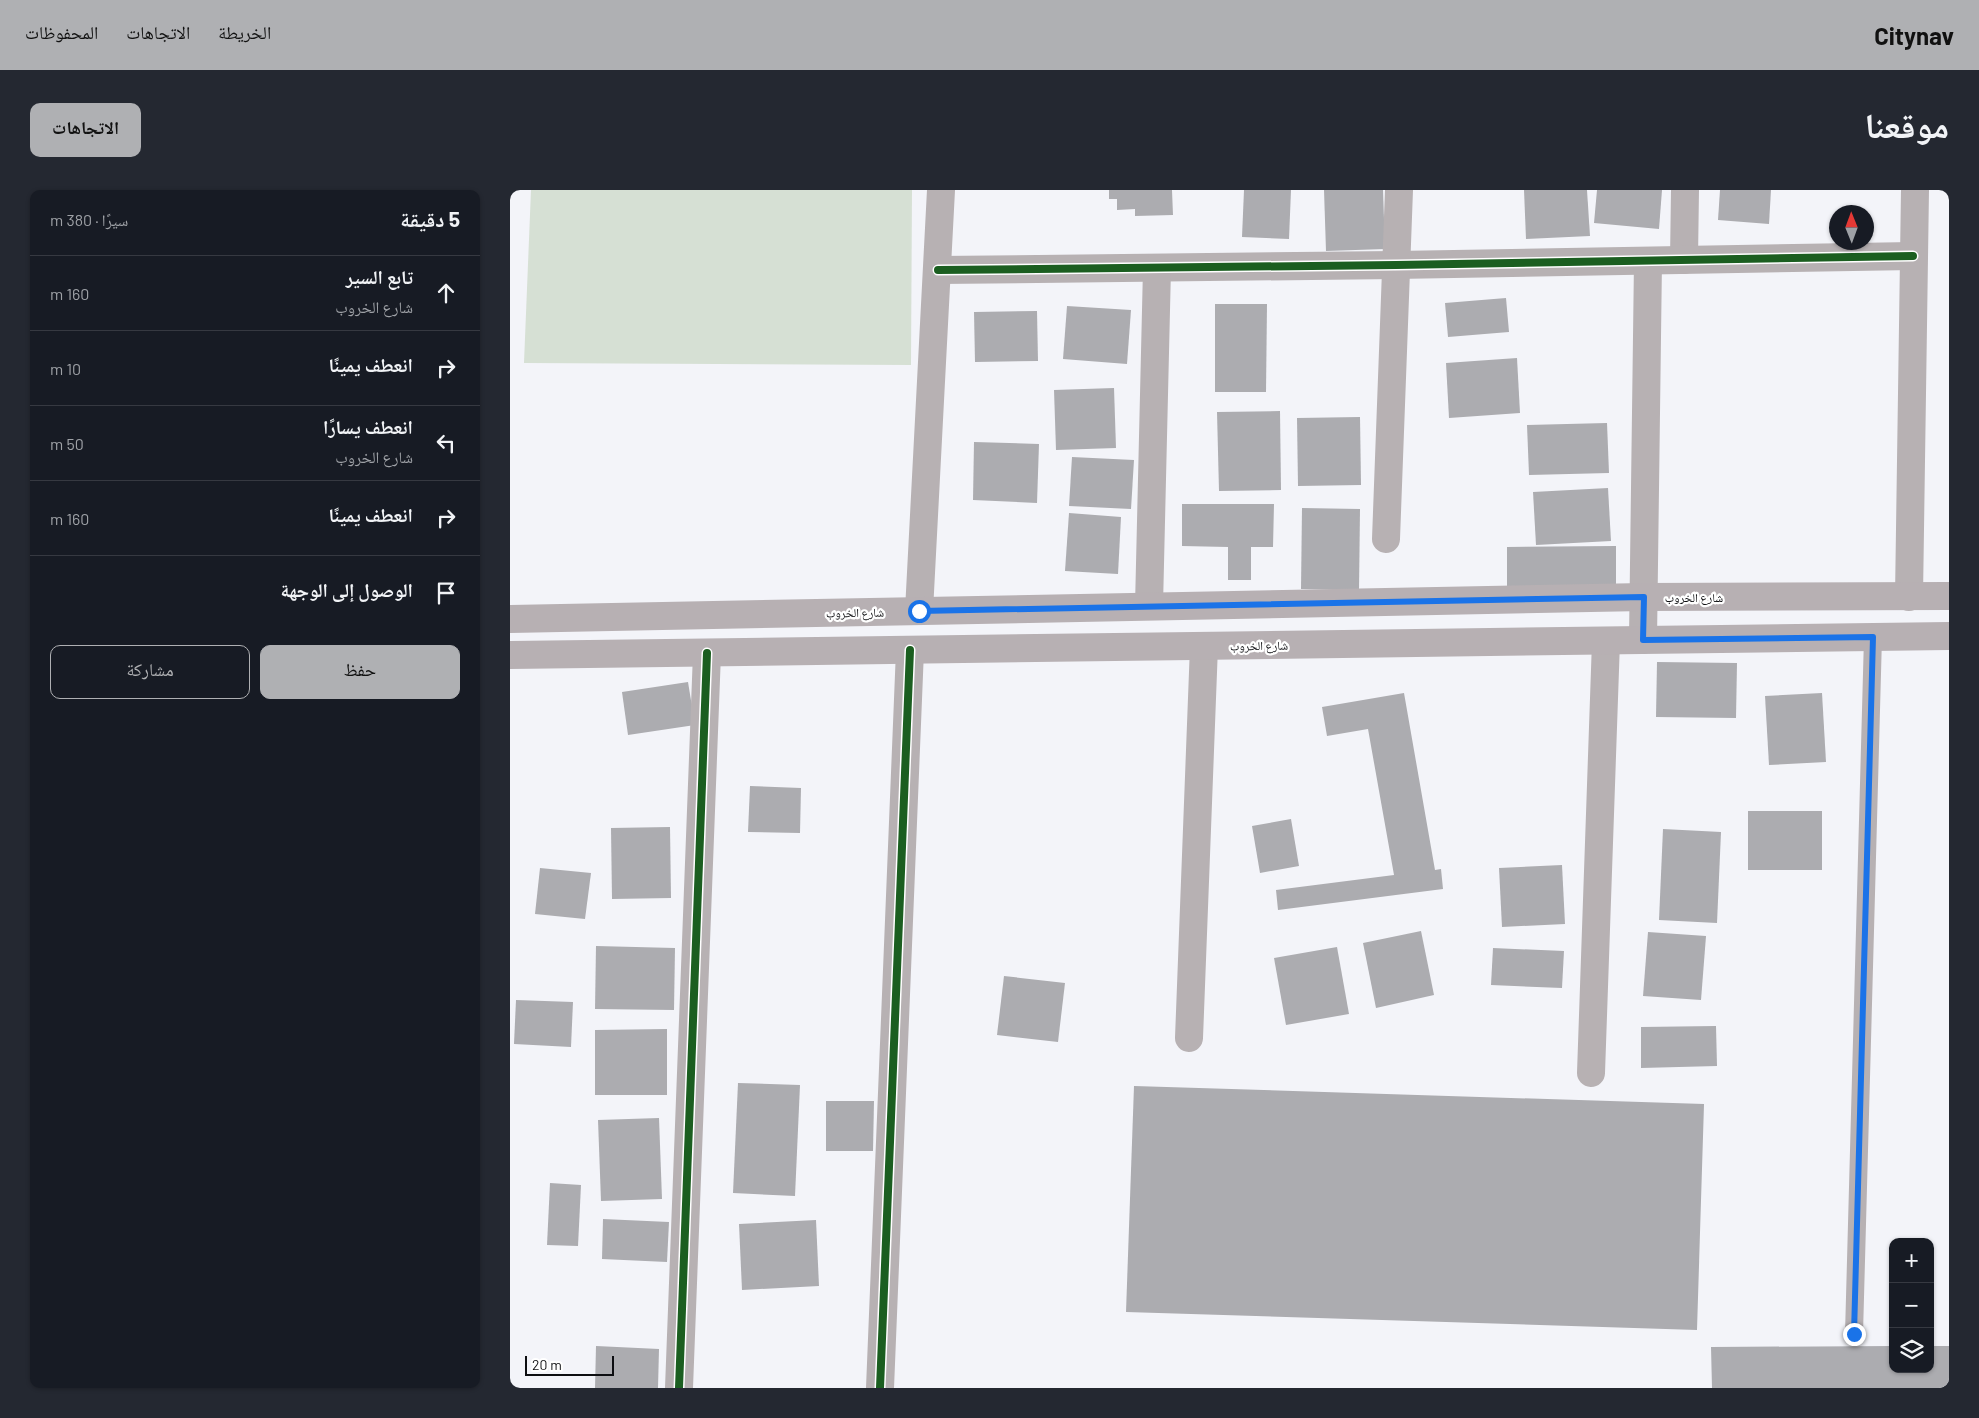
<!DOCTYPE html>
<html lang="ar">
<head>
<meta charset="utf-8">
<style>
	:root { --surface:#171b24; --page:#242831; --text:#f1f3f6; --muted:#9ea1a6; --line:#363941; --accent:#afb0b3 }
	body { margin:0; font-family:Barlow,"Noto Naskh Arabic",sans-serif; background:var(--page); color:var(--text); direction:rtl }
	.controls { position:absolute; right:15px; bottom:15px; display:grid; overflow:hidden; border-radius:10px; box-shadow:0 1px 4px #0004 }
	.controls button { width:45px; height:45px; display:grid; place-items:center; padding:0; border:0; border-bottom:1px solid var(--line); background:var(--surface); color:var(--text); font:25px sans-serif }
	.compass { position:absolute; left:1319px; top:15px; width:45px; height:45px; border-radius:50%; background:var(--surface); box-shadow:0 1px 4px #0004; rotate:359deg }
	.scale { position:absolute; left:15px; bottom:12px; width:89px; box-sizing:border-box; padding-left:5px; border:2px solid #0d0e11; border-top:0; font-size:14px; line-height:18px; white-space:nowrap; color:#0d0e11; -webkit-text-stroke:4px #fff; paint-order:stroke }
	.stop { position:absolute; width:15px; height:15px; margin:-11px; border:4px solid #1a73e8; border-radius:50%; background:#fff }
	.stop.end { background:#1a73e8; border-color:#fff; box-shadow:0 1px 5px #0008 }
	.list { margin:0; padding:0; list-style:none }
	h2 { display:flex; justify-content:space-between; align-items:center; height:65px; margin:0; padding:0 20px; font-size:21px }
	h2 small { font-size:16px; font-weight:400; color:var(--muted) }
	.list li { display:grid; grid-template-columns:32px 1fr auto; gap:15px; align-items:center; box-sizing:border-box; height:75px; padding:0 20px; border-top:1px solid var(--line) }
	.list b { display:block; font-size:19px; white-space:nowrap }
	.list p { margin:0; font-size:16px; white-space:nowrap; color:var(--muted) }
	.list em { font-size:16px; font-style:normal; color:var(--muted) }
	.actions { display:flex; gap:10px; padding:15px 20px }
	.actions a { flex:1; padding:11px 0; border:1px solid var(--accent); border-radius:10px; text-align:center; font-size:18px; color:var(--accent) }
	.actions .main { background:var(--accent); color:#111 }
	.icon { flex:none; width:28px; height:28px; fill:none; stroke:currentColor; stroke-width:2; stroke-linecap:round; stroke-linejoin:round }
	.map { position:relative; flex:none; width:1439px; height:1198px; overflow:hidden; direction:ltr; border-radius:10px }
	header { display:flex; align-items:center; gap:30px; box-sizing:border-box; height:70px; padding:0 25px; background:var(--accent); color:#111 }
	header strong { font-size:24px }
	nav { display:flex; gap:28px; margin-inline-start:auto; font-size:18px }
	.intro { display:flex; align-items:center; justify-content:space-between; box-sizing:border-box; height:120px; padding:0 30px }
	h1 { margin:0; font-size:35px }
	.button { padding:12px 22px; border-radius:10px; background:var(--accent); color:#111; font-size:18px; font-weight:700 }
	main { display:flex; gap:30px; padding:0 30px }
	aside { flex:1; background:var(--surface); border-radius:10px; box-shadow:0 1px 4px #0004 }
	.map>svg:first-child { display:block }
</style>
</head>
<body>
<header>
<strong>Citynav</strong>
<nav><a>الخريطة</a><a>الاتجاهات</a><a>المحفوظات</a></nav>
</header>
<div class="intro"><h1>موقعنا</h1><a class="button">الاتجاهات</a></div>
<main>
<div class="map">
<svg width="1439" height="1198" viewBox="0 0 1439 1198">
	<rect width="100%" height="100%" fill="#f3f4f9"/>
	<polygon fill="#d6e0d4" points="21,0 402,0 401,175 14,173"/>
	<g fill="#acacb0">
		<polygon points="599,0 662,0 663,25 625,26 625,19 607,20 607,9 599,9"/>
		<polygon points="734,0 781,0 779,49 732,47"/>
		<polygon points="814,0 873,0 875,59 816,61"/>
		<polygon points="1014,0 1077,0 1080,46 1016,49"/>
		<polygon points="1087,0 1152,0 1149,39 1084,33"/>
		<polygon points="1210,0 1261,0 1259,34 1208,30"/>
		<polygon points="996,108 999,142 938,147 935,113"/>
		<polygon points="705,114 757,114 756,202 705,202"/>
		<polygon points="557,116 621,120 617,174 553,169"/>
		<polygon points="527,121 528,171 465,172 464,122"/>
		<polygon points="1007,168 1010,223 939,228 936,173"/>
		<polygon points="604,198 606,258 546,260 544,200"/>
		<polygon points="770,221 771,300 709,301 707,222"/>
		<polygon points="850,227 851,295 788,296 787,228"/>
		<polygon points="1097,233 1099,283 1019,285 1017,235"/>
		<polygon points="464,252 529,254 527,313 463,310"/>
		<polygon points="562,267 624,270 621,319 559,316"/>
		<polygon points="1098,298 1101,351 1026,355 1023,302"/>
		<polygon points="672,314 764,314 763,357 741,357 741,390 718,390 718,357 672,356"/>
		<polygon points="792,318 850,319 849,400 791,399"/>
		<polygon points="559,323 611,327 608,384 555,381"/>
		<polygon points="1106,356 1106,404 997,405 997,357"/>
		<polygon points="1147,472 1227,473 1226,528 1146,527"/>
		<polygon points="178,492 185,535 118,545 112,502"/>
		<polygon points="894,503 925,680 931,679 933,699 768,720 766,700 884,685 858,539 817,546 812,517"/>
		<polygon points="1312,503 1316,572 1259,575 1255,506"/>
		<polygon points="240,596 291,598 290,643 238,642"/>
		<rect x="1238" y="621" width="74" height="59"/>
		<polygon points="781,629 789,676 750,683 742,636"/>
		<polygon points="160,637 161,708 102,709 101,638"/>
		<polygon points="1153,639 1211,642 1207,733 1149,730"/>
		<polygon points="1052,675 1055,734 992,737 989,678"/>
		<polygon points="30,678 81,683 75,729 25,724"/>
		<polygon points="911,741 924,805 866,818 853,753"/>
		<polygon points="1138,742 1196,746 1191,810 1133,806"/>
		<polygon points="86,756 165,758 164,820 85,819"/>
		<polygon points="827,757 839,824 776,835 764,768"/>
		<polygon points="983,758 1054,761 1052,798 981,795"/>
		<polygon points="494,786 555,793 548,852 487,845"/>
		<polygon points="6,810 63,812 61,857 4,854"/>
		<polygon points="1206,836 1207,876 1131,878 1131,837"/>
		<polygon points="157,839 157,905 85,905 85,840"/>
		<polygon points="228,893 290,895 285,1006 223,1003"/>
		<polygon points="624,896 1194,914 1187,1140 616,1122"/>
		<polygon points="316,911 364,911 363,961 316,961"/>
		<polygon points="149,928 152,1009 91,1011 88,930"/>
		<polygon points="40,993 71,995 68,1056 37,1055"/>
		<polygon points="93,1029 159,1032 157,1072 92,1069"/>
		<polygon points="306,1030 309,1096 232,1100 229,1034"/>
		<polygon points="86,1156 149,1159 148,1198 85,1198"/>
		<polygon points="1383,1156 1383,1179 1420,1179 1420,1156 1439,1156 1439,1198 1202,1198 1201,1157"/>
	</g>
	<g fill="none" stroke-linecap="round" stroke-linejoin="round">
		<polyline stroke="#b7b1b3" stroke-width="18" points="1344,1144 1363,447"/>
		<g stroke="#b7b1b3" stroke-width="28">
			<polyline points="1174,70 1175,0"/>
			<polyline points="428,80 886,75 1403,66"/>
			<polyline points="876,349 889,0"/>
			<polyline points="1399,407 1405,0"/>
			<polyline points="639,416 647,78"/>
			<polyline points="409,421 431,0"/>
			<polyline points="1133,450 1138,71"/>
			<polyline points="679,848 694,456"/>
			<polyline points="1081,883 1096,451"/>
			<polyline points="169,1198 197,463"/>
			<polyline points="370,1198 400,460"/>
		</g>
		<g stroke="#b7b0b3" stroke-width="28">
			<polyline points="0,429 1134,407 1439,406"/>
			<polyline points="0,465 1439,446"/>
		</g>
		<defs>
			<g id="cycleway">
				<polyline points="428,80 886,75 1403,66"/>
				<polyline points="169,1198 197,463"/>
				<polyline points="370,1198 400,460"/>
			</g>
		</defs>
		<use href="#cycleway" stroke="#fff" stroke-width="11"/>
		<use href="#cycleway" stroke="#1b5e20" stroke-width="8"/>
	</g>
	<g fill="none" stroke-linecap="round" stroke-linejoin="round">
		<polyline stroke="#1a73e8" stroke-width="6" points="409,421 1134,407 1133,450 1363,447 1344,1144"/>
	</g>
	<g text-anchor="middle" dominant-baseline="central" stroke-width="4.5" stroke-linejoin="round" paint-order="stroke">
		<g font-size="12" fill="#0d0e11" stroke="#fff">
			<text x="1184" y="407">شارع الخروب</text>
			<text transform="translate(345 422) rotate(-1)">شارع الخروب</text>
			<text transform="translate(749 455) rotate(-1)">شارع الخروب</text>
		</g>
	</g>
</svg>
<div class="controls">
<button>+</button>
<button>−</button>
<button><svg class="icon" aria-label="layers" viewBox="0 0 24 24"><path d="M12 4l9 5-9 5-9-5zM3 14l9 5 9-5"/></svg></button>
</div>
<svg class="compass" viewBox="-18 -18 36 36"><path d="M0-13l5 13h-10z" fill="#e53935"/><path d="M0 13l5-13h-10z" fill="#9ea1a6"/></svg>
<div class="scale">20 m</div>
<div class="stop" style="left:409px;top:421px"></div>
<div class="stop end" style="left:1344px;top:1144px"></div>
</div>
<aside>
<h2>5 دقيقة<small>سيرًا · 380 m</small></h2>
<ul class="list">
<li><svg class="icon" aria-label="ahead" viewBox="0 0 24 24"><path d="M12 20V5M6 11l6-6 6 6"/></svg><div><b>تابع السير</b><p>شارع الخروب</p></div><em>160 m</em></li>
<li><svg class="icon" aria-label="right" viewBox="0 0 24 24"><path d="M7 20v-9h11M14 6l5 5-5 5"/></svg><div><b>انعطف يمينًا</b></div><em>10 m</em></li>
<li><svg class="icon" aria-label="left" viewBox="0 0 24 24"><path d="M17 20v-9H6M10 6l-5 5 5 5"/></svg><div><b>انعطف يسارًا</b><p>شارع الخروب</p></div><em>50 m</em></li>
<li><svg class="icon" aria-label="right" viewBox="0 0 24 24"><path d="M7 20v-9h11M14 6l5 5-5 5"/></svg><div><b>انعطف يمينًا</b></div><em>160 m</em></li>
<li><svg class="icon" aria-label="arrive" viewBox="0 0 24 24"><path d="M6 21V4h12l-3 4 3 4H6"/></svg><div><b>الوصول إلى الوجهة</b></div></li>
</ul>
<div class="actions"><a class="main">حفظ</a><a>مشاركة</a></div>
</aside>
</main>
</body>
</html>
